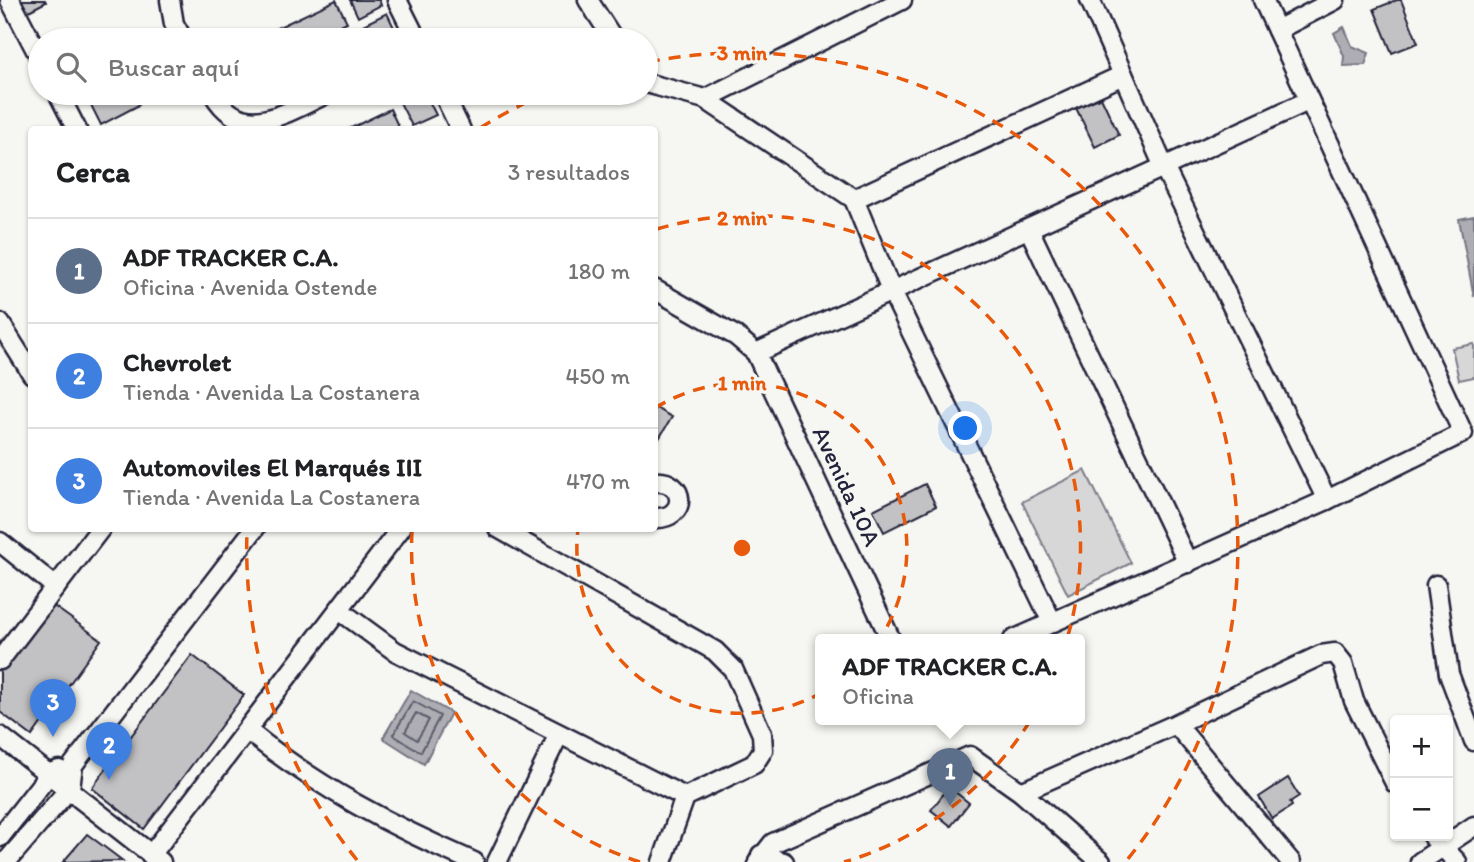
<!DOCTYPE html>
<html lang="es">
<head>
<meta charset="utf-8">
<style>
	:root { --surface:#fff; --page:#f2f2f2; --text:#202124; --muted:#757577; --line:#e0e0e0; --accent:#d1495b }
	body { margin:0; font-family:Itim,sans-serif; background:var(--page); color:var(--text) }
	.controls { position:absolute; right:21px; bottom:21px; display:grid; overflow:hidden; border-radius:7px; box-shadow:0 2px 5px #0004 }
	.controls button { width:63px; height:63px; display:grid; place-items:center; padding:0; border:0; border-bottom:2px solid var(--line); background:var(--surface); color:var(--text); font:35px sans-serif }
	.you { position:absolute; left:966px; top:429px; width:24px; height:24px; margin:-18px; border:5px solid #fff; border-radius:50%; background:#1a73e8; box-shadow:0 0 0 10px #1a73e833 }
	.badge { display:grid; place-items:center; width:46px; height:46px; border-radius:50%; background:var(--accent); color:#fff; font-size:23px; font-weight:700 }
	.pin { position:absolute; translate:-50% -58px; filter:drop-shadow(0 2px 4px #0008) }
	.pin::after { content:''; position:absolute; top:37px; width:24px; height:21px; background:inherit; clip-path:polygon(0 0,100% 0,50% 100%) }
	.popup { position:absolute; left:815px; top:634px; width:270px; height:91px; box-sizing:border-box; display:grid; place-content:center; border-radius:7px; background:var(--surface); filter:drop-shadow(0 2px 5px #0005); font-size:23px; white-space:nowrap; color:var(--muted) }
	.popup b { font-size:26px; color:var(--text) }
	.popup::after { content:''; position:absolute; left:50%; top:100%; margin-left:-14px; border:14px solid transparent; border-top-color:var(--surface) }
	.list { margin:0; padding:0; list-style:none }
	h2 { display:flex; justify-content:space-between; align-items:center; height:91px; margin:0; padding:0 28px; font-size:30px }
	h2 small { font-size:23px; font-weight:400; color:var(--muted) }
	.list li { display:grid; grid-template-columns:46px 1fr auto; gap:21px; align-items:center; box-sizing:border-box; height:105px; padding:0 28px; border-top:2px solid var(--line) }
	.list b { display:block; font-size:26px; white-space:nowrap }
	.list p { margin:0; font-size:23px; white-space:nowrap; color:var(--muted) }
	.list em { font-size:23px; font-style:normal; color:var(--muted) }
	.icon { flex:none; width:38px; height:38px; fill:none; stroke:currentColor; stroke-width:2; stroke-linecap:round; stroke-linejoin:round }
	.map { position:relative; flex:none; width:1474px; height:862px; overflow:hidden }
	.search { position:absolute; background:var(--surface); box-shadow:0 2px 5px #0004; left:28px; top:28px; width:630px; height:77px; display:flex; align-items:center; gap:18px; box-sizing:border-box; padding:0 24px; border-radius:38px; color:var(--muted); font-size:26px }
	.panel { position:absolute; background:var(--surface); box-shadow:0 2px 5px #0004; left:28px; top:126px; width:630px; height:406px; border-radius:7px }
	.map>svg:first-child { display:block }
</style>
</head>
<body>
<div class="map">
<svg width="1474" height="862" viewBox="0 0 1474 862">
	<rect width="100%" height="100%" fill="#f6f6f2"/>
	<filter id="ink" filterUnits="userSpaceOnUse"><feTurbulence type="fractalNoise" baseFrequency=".0143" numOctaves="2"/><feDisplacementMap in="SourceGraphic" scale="14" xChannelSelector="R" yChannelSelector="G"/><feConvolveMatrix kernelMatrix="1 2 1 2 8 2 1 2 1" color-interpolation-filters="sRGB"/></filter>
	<g filter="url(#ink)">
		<g fill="#d7d7d7" stroke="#7c7c89" stroke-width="2">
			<polygon points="1474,344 1474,377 1459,380 1452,348"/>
			<polygon points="1085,470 1131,563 1068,595 1022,502"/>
		</g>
		<g fill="#adadb3" stroke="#757583" stroke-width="2">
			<polygon points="1344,27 1352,46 1369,53 1365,65 1343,66 1344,56 1334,33"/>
			<polygon points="1474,216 1474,297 1459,219"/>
			<polygon points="411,690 451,713 424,764 383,738"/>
		</g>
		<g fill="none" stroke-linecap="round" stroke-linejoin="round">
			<g stroke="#5a5a6b" stroke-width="2">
				<polygon points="413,701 440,716 421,752 393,735"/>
				<polygon points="416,713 429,720 417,740 405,732"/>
			</g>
		</g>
		<g fill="#c2c2c4" stroke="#22223b" stroke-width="2">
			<polygon points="17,0 45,0 46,2 23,14"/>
			<polygon points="336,0 347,22 308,40 262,40 260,36"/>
			<polygon points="350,0 379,0 381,5 358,17"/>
			<polygon points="1397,0 1401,0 1418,43 1392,53 1374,9"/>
			<polygon points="387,13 400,40 370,40 363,25"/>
			<polygon points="100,93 133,93 139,105 101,125 88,99"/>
			<polygon points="395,93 425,93 436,115 412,126"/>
			<polygon points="1101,97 1119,135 1095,147 1076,108"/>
			<polygon points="390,109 400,130 347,130"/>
			<polygon points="654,407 672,417 654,447"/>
			<polygon points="925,484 936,506 884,532 873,510"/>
			<polygon points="48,602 101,640 32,736 0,712 0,669"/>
			<polygon points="192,655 244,695 144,829 92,788"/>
			<polygon points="1288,778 1299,796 1290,802 1292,806 1272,819 1259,797"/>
			<polygon points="949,787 969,803 951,826 931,810"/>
			<polygon points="87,834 123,861 63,862"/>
		</g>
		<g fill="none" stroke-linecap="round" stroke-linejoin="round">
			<defs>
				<g id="minor">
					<polyline points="10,0 40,58"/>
					<polyline points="170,0 174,24 183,40"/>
					<polyline points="397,0 417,40"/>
					<polyline points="588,0 614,40"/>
					<polyline points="1090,0 1164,167 1327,500"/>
					<polyline points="1277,30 1335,0"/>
					<polyline points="646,83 705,99 854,199 891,290 1052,622"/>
					<polyline points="58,93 77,130"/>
					<path d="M213,93C243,145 288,111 328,93"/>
					<polyline points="443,93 461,130"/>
					<polyline points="705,99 902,0"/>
					<polyline points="854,199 1123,75"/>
					<polyline points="1029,229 1188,563"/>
					<polyline points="654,289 736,336 756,353 891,640"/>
					<polyline points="0,323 32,374"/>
					<polyline points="756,353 1308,101"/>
					<path d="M654,482C686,478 689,520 654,518"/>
					<polyline points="498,528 715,651 733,669 762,734 763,750 754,764 685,797 662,862"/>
					<polyline points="0,542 56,587"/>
					<polyline points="1436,585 1449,674 1474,741"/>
					<polyline points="339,610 395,651 685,797"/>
					<polyline points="1013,640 1327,500 1463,433 1263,0"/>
					<polyline points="0,660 101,528"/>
					<polyline points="1176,724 1291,862"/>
					<path d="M248,731C317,787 393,827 474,862"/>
					<polyline points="0,736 161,862"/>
					<polyline points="1021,792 1176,724 1321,655 1335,653 1343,663 1354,701 1395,783"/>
					<polyline points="1432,836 1457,862"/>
					<polyline points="0,837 50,773 59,770"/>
					<polyline points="151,855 401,528"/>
					<polyline points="761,855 784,862"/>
					<polyline points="6,862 70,788 73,765 255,528"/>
					<polyline points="497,862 558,736"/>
					<polyline points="758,862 773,843 970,756 1021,792 1101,862"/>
					<polyline points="1420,862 1474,826"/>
				</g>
			</defs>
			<use href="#minor" stroke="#22223b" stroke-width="23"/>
			<use href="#minor" stroke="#f6f6f2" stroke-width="18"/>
		</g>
	</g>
	<g fill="none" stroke="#e8590c" stroke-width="3.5" stroke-dasharray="12 9">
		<path d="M655 408A165 165 0 1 1 578 529"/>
		<path d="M640 862A330 330 0 0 1 412 531M657 229A330 330 0 0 1 844 862"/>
		<path d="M357 860A495 495 0 0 1 247 531M480 128A495 495 0 0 1 545 94M648 62A495 495 0 0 1 1127 860"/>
	</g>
	<g text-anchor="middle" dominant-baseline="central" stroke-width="7" stroke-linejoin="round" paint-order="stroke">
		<g font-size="24" fill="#22223b" stroke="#f6f6f2">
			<text transform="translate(847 486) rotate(65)">Avenida 10A</text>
		</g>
	</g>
	<circle cx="742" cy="548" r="10" fill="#e8590c" stroke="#f6f6f2" stroke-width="3.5"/>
	<g font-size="21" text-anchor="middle" font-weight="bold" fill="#e8590c" stroke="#f6f6f2" stroke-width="7" stroke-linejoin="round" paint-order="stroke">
		<text x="742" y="60">3 min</text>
		<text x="742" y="225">2 min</text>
		<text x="742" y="390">1 min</text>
	</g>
</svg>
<div class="controls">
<button>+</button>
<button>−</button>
</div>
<div class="you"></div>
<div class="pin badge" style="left:950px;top:806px;background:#5c6f8a">1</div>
<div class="popup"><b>ADF TRACKER C.A.</b>Oficina</div>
<div class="pin badge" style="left:109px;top:780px;background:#3f7fe0">2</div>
<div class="pin badge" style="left:53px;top:737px;background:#3f7fe0">3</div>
<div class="search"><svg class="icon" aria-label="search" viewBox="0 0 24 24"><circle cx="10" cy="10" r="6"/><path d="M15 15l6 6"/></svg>Buscar aquí</div>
<section class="panel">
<h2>Cerca<small>3 resultados</small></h2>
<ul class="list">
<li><span class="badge" style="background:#5c6f8a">1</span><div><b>ADF TRACKER C.A.</b><p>Oficina · Avenida Ostende</p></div><em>180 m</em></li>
<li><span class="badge" style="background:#3f7fe0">2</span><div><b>Chevrolet</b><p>Tienda · Avenida La Costanera</p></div><em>450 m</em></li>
<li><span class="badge" style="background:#3f7fe0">3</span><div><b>Automoviles El Marqués III</b><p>Tienda · Avenida La Costanera</p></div><em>470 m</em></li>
</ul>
</section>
</div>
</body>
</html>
